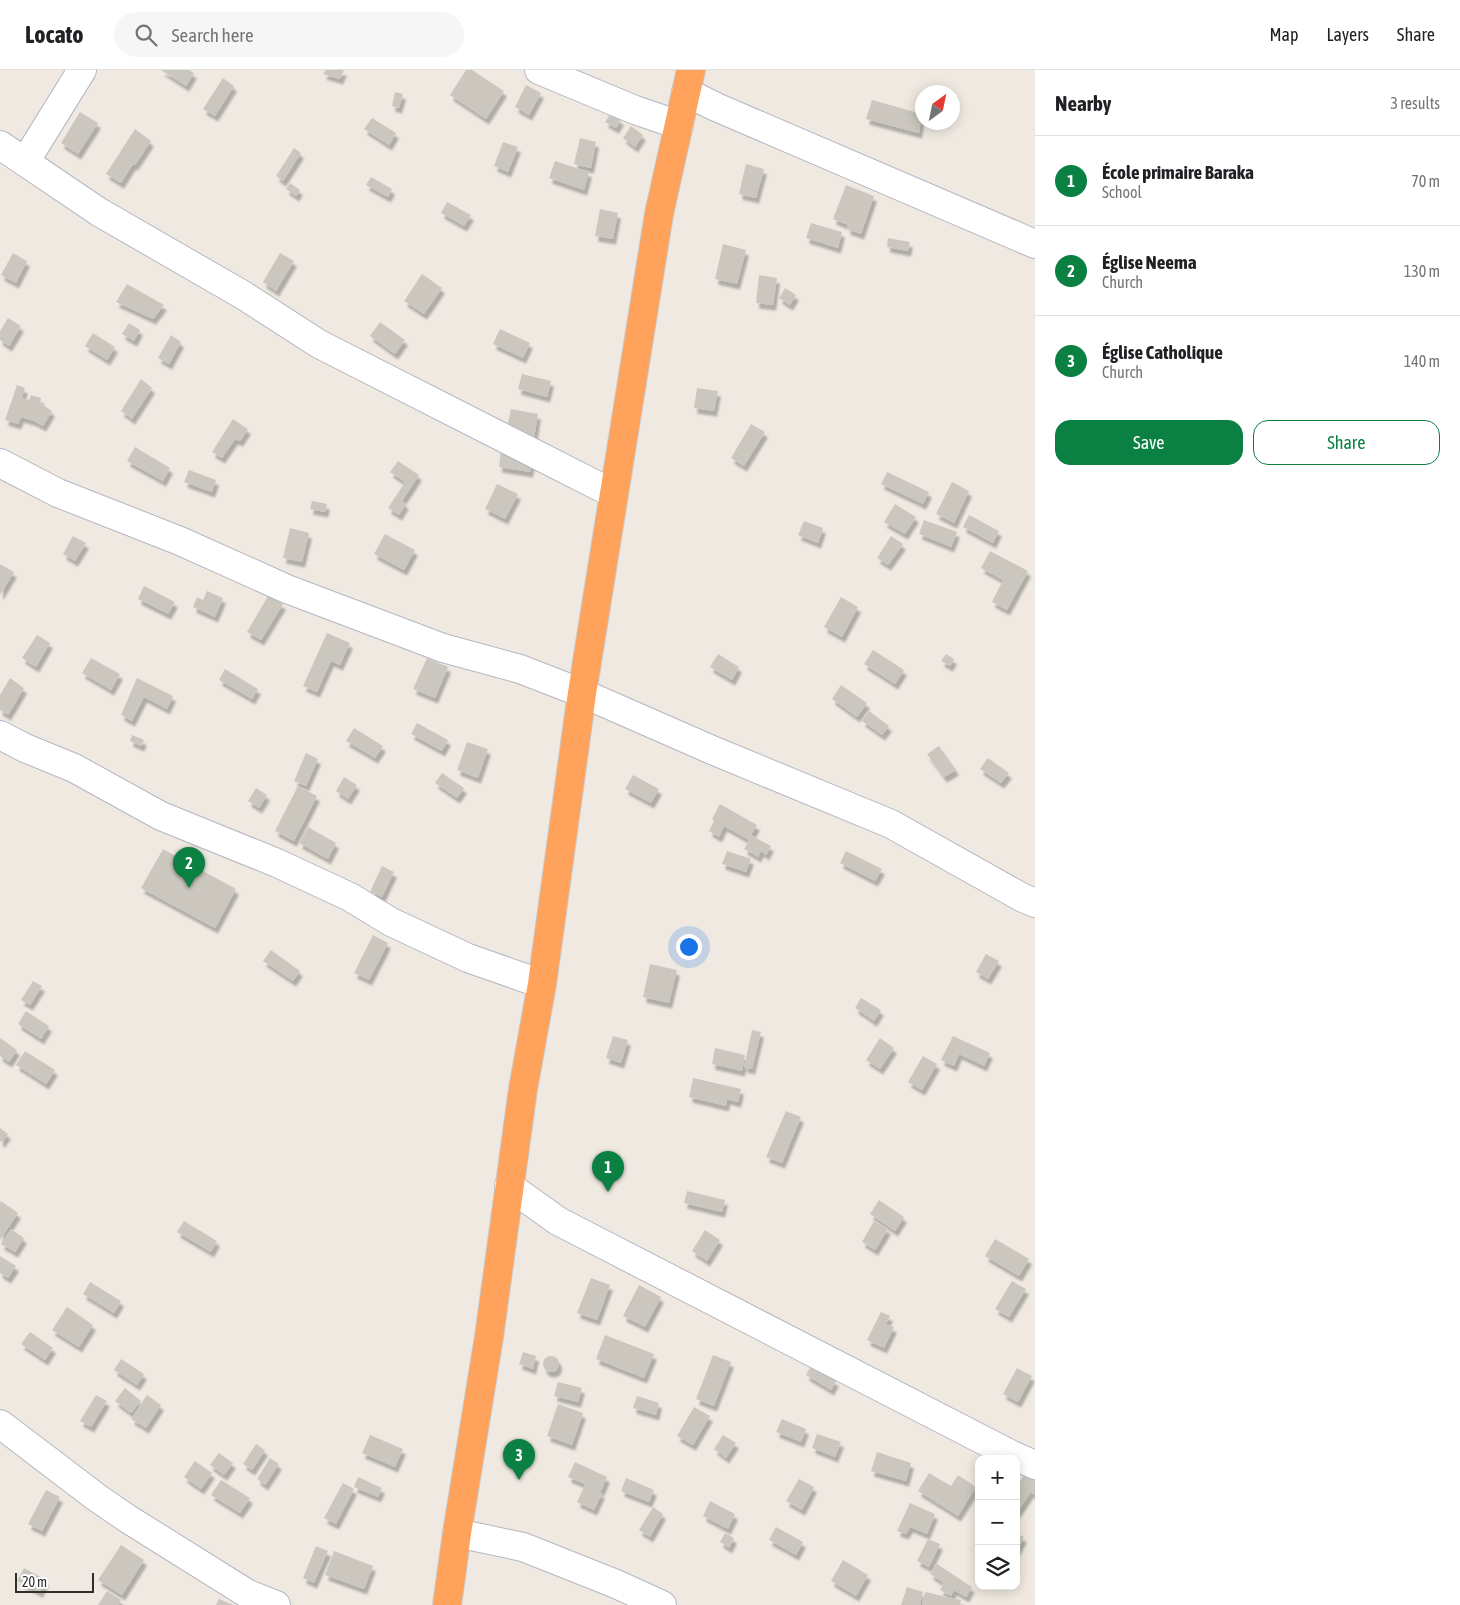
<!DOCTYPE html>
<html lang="en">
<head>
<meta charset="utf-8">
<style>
	:root { --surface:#fff; --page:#f6f6f6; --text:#202124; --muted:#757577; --line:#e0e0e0; --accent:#0b8043 }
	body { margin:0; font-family:"Asap Condensed",sans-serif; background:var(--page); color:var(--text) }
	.controls { position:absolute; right:15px; bottom:15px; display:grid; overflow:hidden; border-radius:10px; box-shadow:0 2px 12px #0003 }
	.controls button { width:45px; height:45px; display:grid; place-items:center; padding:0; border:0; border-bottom:1px solid var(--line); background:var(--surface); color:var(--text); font:25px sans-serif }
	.compass { position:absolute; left:915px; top:15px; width:45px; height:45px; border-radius:50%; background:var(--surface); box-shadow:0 2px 12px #0003; rotate:33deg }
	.scale { position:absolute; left:15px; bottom:12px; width:79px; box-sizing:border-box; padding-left:5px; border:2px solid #2e2e2e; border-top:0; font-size:14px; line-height:18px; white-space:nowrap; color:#2e2e2e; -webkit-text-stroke:4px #fff; paint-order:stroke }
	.you { position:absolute; left:688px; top:876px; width:18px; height:18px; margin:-12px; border:4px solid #fff; border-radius:50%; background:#1a73e8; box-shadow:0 0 0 8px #1a73e833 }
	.badge { display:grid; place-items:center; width:32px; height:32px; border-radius:50%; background:var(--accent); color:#fff; font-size:16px; font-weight:700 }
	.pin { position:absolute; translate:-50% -41px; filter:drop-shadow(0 1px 2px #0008) }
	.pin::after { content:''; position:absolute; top:26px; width:18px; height:15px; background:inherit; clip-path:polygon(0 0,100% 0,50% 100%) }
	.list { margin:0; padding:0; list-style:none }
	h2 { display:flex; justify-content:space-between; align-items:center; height:65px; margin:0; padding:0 20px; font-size:21px }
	h2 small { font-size:16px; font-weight:400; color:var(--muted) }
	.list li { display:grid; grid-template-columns:32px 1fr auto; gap:15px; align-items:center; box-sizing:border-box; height:90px; padding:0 20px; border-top:1px solid var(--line) }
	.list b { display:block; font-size:19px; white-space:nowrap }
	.list p { margin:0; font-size:16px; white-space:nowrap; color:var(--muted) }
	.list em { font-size:16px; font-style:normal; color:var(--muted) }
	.actions { display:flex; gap:10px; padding:15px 20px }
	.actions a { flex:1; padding:11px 0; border:1px solid var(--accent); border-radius:15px; text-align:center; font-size:18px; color:var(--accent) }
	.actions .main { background:var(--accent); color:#fff }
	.icon { flex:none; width:28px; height:28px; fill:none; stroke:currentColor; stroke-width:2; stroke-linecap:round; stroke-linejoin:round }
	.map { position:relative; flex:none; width:1035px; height:1535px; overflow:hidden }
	header { display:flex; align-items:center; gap:30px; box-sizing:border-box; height:70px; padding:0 25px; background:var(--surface); border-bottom:1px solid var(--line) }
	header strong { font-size:24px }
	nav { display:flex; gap:28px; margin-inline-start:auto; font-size:18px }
	.search { width:350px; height:45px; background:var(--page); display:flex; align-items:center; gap:12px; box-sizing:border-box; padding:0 18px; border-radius:28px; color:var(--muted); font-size:19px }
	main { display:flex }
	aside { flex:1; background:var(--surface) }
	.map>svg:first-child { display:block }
</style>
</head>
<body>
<header>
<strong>Locato</strong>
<div class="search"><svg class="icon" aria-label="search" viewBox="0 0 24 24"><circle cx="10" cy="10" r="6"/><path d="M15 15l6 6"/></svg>Search here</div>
<nav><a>Map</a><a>Layers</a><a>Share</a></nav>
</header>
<main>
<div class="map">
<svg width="1035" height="1535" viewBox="0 0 1035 1535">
	<defs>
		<filter id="shadow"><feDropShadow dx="3" dy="5.5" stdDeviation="1" flood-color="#0004"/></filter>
	</defs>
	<rect width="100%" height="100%" fill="#efe9e1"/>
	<g fill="#cbc7bf" filter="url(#shadow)">
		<polygon points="161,0 189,0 194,3 186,16"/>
		<polygon points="326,0 344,0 340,9 323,4"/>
		<polygon points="466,0 472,0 504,21 486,49 450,25"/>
		<polygon points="223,8 234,16 215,46 203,39"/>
		<polygon points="526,15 541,23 529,45 515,37"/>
		<polygon points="395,22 403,24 399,38 392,36"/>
		<polygon points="872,30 922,44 919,63 866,49"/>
		<polygon points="80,42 98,53 78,84 61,73"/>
		<polygon points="611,43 621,50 616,58 605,52"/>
		<polygon points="372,48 396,63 389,75 364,59"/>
		<polygon points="631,56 643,65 635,77 623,68"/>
		<polygon points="135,59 151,71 135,95 133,94 121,113 106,104"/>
		<polygon points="580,68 596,72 591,98 574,94"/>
		<polygon points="503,72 518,77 508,102 494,96"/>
		<polygon points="294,78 301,83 283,111 276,106"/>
		<polygon points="555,91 589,102 584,120 549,108"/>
		<polygon points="746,94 764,99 756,128 739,124"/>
		<polygon points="371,107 392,119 388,127 366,115"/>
		<polygon points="290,113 300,120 296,126 286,119"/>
		<polygon points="846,115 874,126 861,164 847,159 848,155 833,149"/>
		<polygon points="447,132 471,145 464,156 441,143"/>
		<polygon points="600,139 618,143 613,169 595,166"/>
		<polygon points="811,153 842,162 838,178 806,168"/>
		<polygon points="888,168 910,172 908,181 887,177"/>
		<polygon points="723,174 746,180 737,214 715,209"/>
		<polygon points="13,183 27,191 16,213 1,205"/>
		<polygon points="280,183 294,191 276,221 263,212"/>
		<polygon points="422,204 442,218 424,244 404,231"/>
		<polygon points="759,205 777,208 773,235 756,233"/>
		<polygon points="127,214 164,235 153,249 116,232"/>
		<polygon points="785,218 796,225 790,235 779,228"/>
		<polygon points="8,248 21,256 9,276 0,270 0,261"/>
		<polygon points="380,252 405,270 395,284 370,266"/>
		<polygon points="129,253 140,260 134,271 122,264"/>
		<polygon points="500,259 530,273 523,288 493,274"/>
		<polygon points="93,263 115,277 107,290 85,276"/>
		<polygon points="171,265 181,272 169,294 158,288"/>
		<polygon points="522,304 551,311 547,327 518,319"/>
		<polygon points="141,309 152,318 132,349 121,341"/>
		<polygon points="17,315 25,318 22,328 29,330 31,325 41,328 40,333 52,341 43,356 34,351 21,347 18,354 5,350"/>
		<polygon points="697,318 718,321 714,341 694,338"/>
		<polygon points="511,339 538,344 534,368 506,363"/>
		<polygon points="233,349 248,359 240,371 235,369 222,388 212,382"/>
		<polygon points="751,354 765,362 744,396 731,388"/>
		<polygon points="135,377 170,398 163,411 127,391"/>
		<polygon points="501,380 532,390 530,402 499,397"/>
		<polygon points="398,391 419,405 402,431 406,434 399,445 388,438 405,412 390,402"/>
		<polygon points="189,400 216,410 212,422 184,412"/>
		<polygon points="887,402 929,422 923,434 881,414"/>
		<polygon points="952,412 969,421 954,453 936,444"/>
		<polygon points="497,414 518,424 505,449 485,439"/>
		<polygon points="312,431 327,434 325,442 310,439"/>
		<polygon points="895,434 916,447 905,464 884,452"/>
		<polygon points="969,445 999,461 993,473 963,457"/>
		<polygon points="924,450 957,462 951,477 919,464"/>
		<polygon points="804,451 823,458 818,473 798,465"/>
		<polygon points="290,458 309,463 302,492 283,488"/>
		<polygon points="385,464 415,480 404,500 374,484"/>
		<polygon points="73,466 86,473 75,491 63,484"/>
		<polygon points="891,466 903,474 888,495 877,488"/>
		<polygon points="990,481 1028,501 1007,540 992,532 1003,510 981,498"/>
		<polygon points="0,494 14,502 0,525"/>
		<polygon points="144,516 175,532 168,544 138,529"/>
		<polygon points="207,521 223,528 215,547 193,537 197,527 203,530"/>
		<polygon points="268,526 283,534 261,570 247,562"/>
		<polygon points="841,527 858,537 842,567 824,557"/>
		<polygon points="327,563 350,573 340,595 331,591 317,622 303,616"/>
		<polygon points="37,565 50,573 36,597 22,588"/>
		<polygon points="873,580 904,600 895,614 864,594"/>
		<polygon points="718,584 739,597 732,610 710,597"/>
		<polygon points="946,584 954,589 950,596 941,591"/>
		<polygon points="91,588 120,604 111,620 82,603"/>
		<polygon points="427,588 448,597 435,628 413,619"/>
		<polygon points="225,599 258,619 252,629 219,610"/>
		<polygon points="10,608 24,618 8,645 0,640 0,625"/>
		<polygon points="137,608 173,626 167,639 144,627 132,651 121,645"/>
		<polygon points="841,615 867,633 857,647 832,629"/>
		<polygon points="869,641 889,656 882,665 862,651"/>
		<polygon points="417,653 448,670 442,681 411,664"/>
		<polygon points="354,658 383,676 375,688 346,671"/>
		<polygon points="132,665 144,670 141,676 130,671"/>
		<polygon points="467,672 488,679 478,708 457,700"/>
		<polygon points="939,676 956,700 944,707 927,684"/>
		<polygon points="306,683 318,689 306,716 294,711"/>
		<polygon points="988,688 1009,703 1001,713 980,699"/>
		<polygon points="442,703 464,718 457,728 435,713"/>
		<polygon points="633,705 659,719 651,733 625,719"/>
		<polygon points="344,707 357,715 348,729 336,721"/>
		<polygon points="298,716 317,726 294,771 275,761"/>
		<polygon points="256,718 267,725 259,738 248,731"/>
		<polygon points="720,734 757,755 751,765 771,776 766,785 761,781 758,787 744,779 749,770 724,756 719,767 709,761 714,751 712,749"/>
		<polygon points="308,757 336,773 328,789 299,773"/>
		<polygon points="163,779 236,819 215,858 141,818"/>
		<polygon points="727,781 751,789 746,802 722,794"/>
		<polygon points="846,781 882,799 875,811 840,793"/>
		<polygon points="382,796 394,802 382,827 370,822"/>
		<polygon points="373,865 388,873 369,910 354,903"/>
		<polygon points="271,880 300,901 293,911 263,891"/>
		<polygon points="986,884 999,891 988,909 976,902"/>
		<polygon points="650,894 677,900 669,933 643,927"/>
		<polygon points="33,911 42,916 30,935 21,930"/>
		<polygon points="861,928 881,940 874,951 855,938"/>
		<polygon points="26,941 49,956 41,969 18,954"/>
		<polygon points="752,960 761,962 752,999 744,997"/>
		<polygon points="613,966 628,970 621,993 606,988"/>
		<polygon points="953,966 990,983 984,996 959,984 954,996 941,990"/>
		<polygon points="0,968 17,980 9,992 0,986"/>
		<polygon points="880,968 894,978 880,999 866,990"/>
		<polygon points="715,978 745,985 742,1001 712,994"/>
		<polygon points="25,981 55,1000 46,1014 16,995"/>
		<polygon points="923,986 937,994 922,1020 908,1012"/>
		<polygon points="693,1008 741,1019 738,1032 727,1029 726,1036 689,1027"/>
		<polygon points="786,1041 801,1047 782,1093 766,1087"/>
		<polygon points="0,1058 8,1064 2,1072 0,1071"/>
		<polygon points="687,1121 725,1130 722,1142 684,1133"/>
		<polygon points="879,1130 904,1147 895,1161 870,1144"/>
		<polygon points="1,1131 18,1143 0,1170 0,1133"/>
		<polygon points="184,1151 217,1171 211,1182 177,1162"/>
		<polygon points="874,1151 888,1159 875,1180 862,1172"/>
		<polygon points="11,1159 24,1168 15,1182 1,1174"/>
		<polygon points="705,1160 720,1170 707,1191 692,1181"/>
		<polygon points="995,1169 1029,1189 1019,1206 985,1186"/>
		<polygon points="0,1186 16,1196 8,1208 0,1203"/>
		<polygon points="591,1208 610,1215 597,1250 577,1243"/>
		<polygon points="1012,1211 1026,1219 1009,1247 995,1239"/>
		<polygon points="90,1212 121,1231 114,1243 83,1224"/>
		<polygon points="639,1215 661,1227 645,1257 623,1246"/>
		<polygon points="67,1237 93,1255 79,1277 52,1260"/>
		<polygon points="881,1242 890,1246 886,1254 894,1257 884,1278 867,1270"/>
		<polygon points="30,1262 53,1278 45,1290 21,1274"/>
		<polygon points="605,1265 654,1284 644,1308 596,1289"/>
		<polygon points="523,1282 536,1286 533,1299 519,1294"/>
		<polygon points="713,1285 731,1292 714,1336 696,1329"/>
		<circle cx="551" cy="1294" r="8"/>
		<polygon points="121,1289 144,1304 137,1315 114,1300"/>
		<polygon points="811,1296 836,1311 831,1320 806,1305"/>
		<polygon points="1017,1298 1032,1306 1018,1332 1003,1324"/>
		<polygon points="558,1312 582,1318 578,1332 554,1326"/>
		<polygon points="125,1318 141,1331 131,1343 115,1331"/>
		<polygon points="96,1325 107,1331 91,1357 80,1351"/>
		<polygon points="147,1325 161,1335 146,1358 131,1349"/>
		<polygon points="637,1326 659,1333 656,1345 633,1338"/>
		<polygon points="558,1334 583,1343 572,1375 547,1366"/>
		<polygon points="694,1337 710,1346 693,1375 677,1366"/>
		<polygon points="782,1349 806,1359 801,1372 776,1362"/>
		<polygon points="817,1364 841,1372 835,1387 812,1378"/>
		<polygon points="370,1365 403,1379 395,1397 362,1383"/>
		<polygon points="723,1365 736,1373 726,1388 714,1379"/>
		<polygon points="256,1374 265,1380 252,1400 243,1394"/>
		<polygon points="877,1382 911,1393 906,1411 871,1401"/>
		<polygon points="219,1383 233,1393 224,1405 210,1395"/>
		<polygon points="270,1388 279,1394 265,1415 257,1409"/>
		<polygon points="195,1391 212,1403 201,1419 184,1407"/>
		<polygon points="575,1392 607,1407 601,1421 568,1407"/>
		<polygon points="1027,1401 1035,1406 1035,1425 1031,1422 1016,1444 1016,1417"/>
		<polygon points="929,1403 951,1416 958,1405 976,1417 958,1446 918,1421"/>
		<polygon points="358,1407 382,1418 378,1427 354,1417"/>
		<polygon points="626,1408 654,1420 649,1432 621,1421"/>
		<polygon points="799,1409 814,1417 802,1440 786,1431"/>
		<polygon points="221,1410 250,1428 240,1443 211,1425"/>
		<polygon points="343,1413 354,1419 336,1454 324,1448"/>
		<polygon points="585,1415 602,1423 594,1440 577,1432"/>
		<polygon points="46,1420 60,1427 42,1461 28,1454"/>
		<polygon points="710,1431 735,1444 728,1459 703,1446"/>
		<polygon points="910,1433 935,1444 927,1464 910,1457 906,1464 897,1461"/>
		<polygon points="653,1437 663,1444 650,1467 639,1460"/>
		<polygon points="776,1457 803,1472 796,1485 769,1470"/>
		<polygon points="725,1463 734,1468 729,1478 720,1472"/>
		<polygon points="1016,1463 1024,1467 1016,1482"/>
		<polygon points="928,1469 940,1474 929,1497 917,1491"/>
		<polygon points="121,1475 144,1490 122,1525 98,1510"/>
		<polygon points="316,1476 328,1481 314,1513 303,1508"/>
		<polygon points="334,1481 373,1496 364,1519 325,1505"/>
		<polygon points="843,1490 868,1505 856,1526 831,1511"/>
		<polygon points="937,1494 972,1517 966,1527 954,1520 951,1526 940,1520 944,1513 930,1504"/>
		<polygon points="24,1498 46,1510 40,1522 17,1511"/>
		<polygon points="907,1517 923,1522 920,1535 901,1535"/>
		<polygon points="107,1521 121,1530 118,1535 98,1535"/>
		<polygon points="925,1522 961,1530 960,1535 922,1535"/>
		<polygon points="219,1529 233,1535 216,1535"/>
	</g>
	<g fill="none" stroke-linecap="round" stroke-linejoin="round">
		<defs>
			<g id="street">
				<polyline points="539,0 635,40 679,55"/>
				<polyline points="686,22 716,37 1035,174"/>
				<polyline points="0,75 99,142 243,225 319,274 614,424"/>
				<polyline points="25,92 82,0"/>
				<polyline points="0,393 58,423 180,471 287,519 443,578 520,599 582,623 712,680 891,754 1023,828 1035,833"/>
				<polyline points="0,665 25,678 74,698 161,746 277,793 350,827 391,852 468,888 542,914"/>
				<polyline points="509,1116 558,1151 1012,1385 1035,1395"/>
				<polyline points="0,1354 96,1427 128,1449 248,1524 276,1535"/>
				<polyline points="457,1463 523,1477 616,1514 662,1535"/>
			</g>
			<polyline id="highway" points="447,1535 457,1463 489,1267 523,1019 542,914 582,623 659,144 691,0"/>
		</defs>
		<use href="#street" stroke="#b4b7c1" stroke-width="30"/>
		<use href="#highway" stroke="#c9c9c9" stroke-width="30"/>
		<use href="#street" stroke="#fff" stroke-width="28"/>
		<use href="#highway" stroke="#ffa35c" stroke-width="28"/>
	</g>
</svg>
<div class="controls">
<button>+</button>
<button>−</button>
<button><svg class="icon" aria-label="layers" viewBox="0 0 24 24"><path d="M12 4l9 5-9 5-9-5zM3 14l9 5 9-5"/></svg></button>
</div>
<svg class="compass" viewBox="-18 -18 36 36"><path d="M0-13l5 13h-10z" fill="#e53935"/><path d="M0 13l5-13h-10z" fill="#757577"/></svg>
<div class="scale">20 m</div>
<div class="you"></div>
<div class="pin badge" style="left:608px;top:1122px">1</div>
<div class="pin badge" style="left:189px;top:818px">2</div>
<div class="pin badge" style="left:519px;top:1410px">3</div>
</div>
<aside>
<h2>Nearby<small>3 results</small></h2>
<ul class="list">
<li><span class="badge">1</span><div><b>École primaire Baraka</b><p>School</p></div><em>70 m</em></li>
<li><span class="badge">2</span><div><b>Église Neema</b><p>Church</p></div><em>130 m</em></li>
<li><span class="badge">3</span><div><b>Église Catholique</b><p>Church</p></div><em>140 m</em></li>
</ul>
<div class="actions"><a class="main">Save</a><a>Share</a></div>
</aside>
</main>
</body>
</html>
